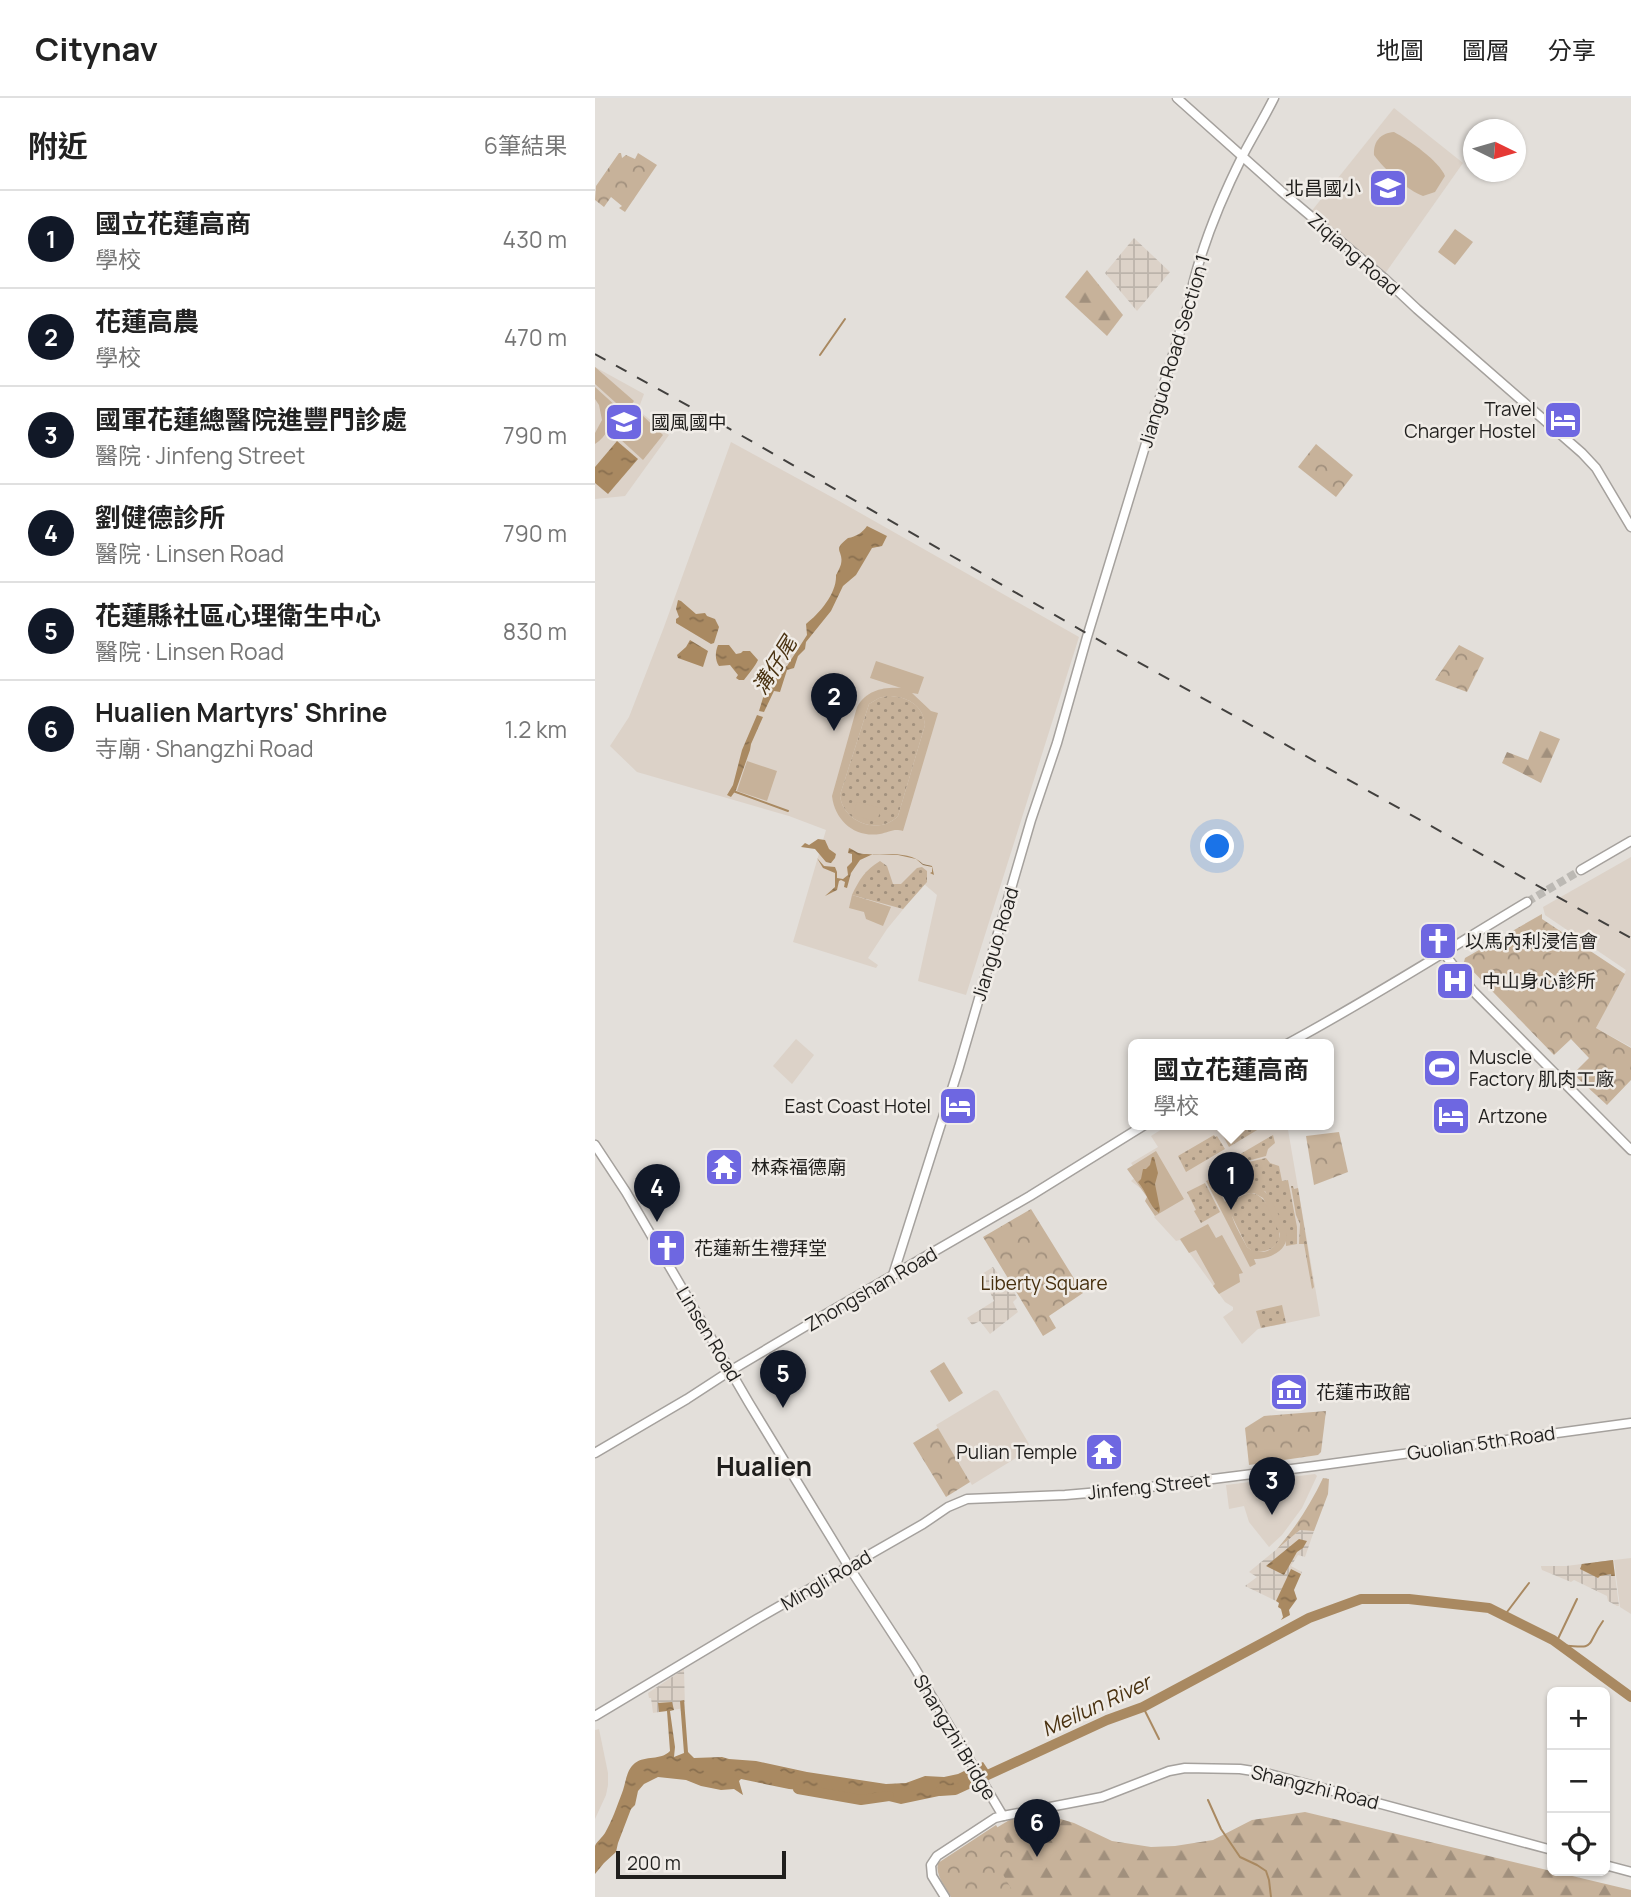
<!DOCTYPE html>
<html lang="zh-TW">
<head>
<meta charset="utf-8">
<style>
	:root { --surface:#fff; --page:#f6f6f6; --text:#222; --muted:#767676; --line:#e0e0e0; --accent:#111827 }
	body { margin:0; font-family:Manrope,"Noto Sans TC",sans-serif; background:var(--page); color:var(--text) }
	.controls { position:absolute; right:21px; bottom:21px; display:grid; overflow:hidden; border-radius:10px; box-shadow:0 2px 5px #0004 }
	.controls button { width:63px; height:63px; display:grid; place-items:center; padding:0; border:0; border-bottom:2px solid var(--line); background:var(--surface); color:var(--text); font:35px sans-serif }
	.compass { position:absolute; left:868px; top:21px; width:63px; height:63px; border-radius:50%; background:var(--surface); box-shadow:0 2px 5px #0004; rotate:95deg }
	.scale { position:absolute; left:21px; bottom:18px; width:170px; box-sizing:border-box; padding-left:7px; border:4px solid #201f1d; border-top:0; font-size:19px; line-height:24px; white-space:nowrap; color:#201f1d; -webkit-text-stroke:5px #f0ece7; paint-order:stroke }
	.you { position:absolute; left:623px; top:749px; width:24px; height:24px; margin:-18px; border:5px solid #fff; border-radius:50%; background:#1a73e8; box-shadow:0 0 0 10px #1a73e833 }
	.badge { display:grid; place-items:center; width:46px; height:46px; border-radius:50%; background:var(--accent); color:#fff; font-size:23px; font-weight:700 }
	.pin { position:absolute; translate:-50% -58px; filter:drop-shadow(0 2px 4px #0008) }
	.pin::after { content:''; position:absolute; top:37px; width:24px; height:21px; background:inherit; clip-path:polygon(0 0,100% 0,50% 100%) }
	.popup { position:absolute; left:533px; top:941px; width:206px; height:91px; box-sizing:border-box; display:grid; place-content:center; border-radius:10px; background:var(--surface); filter:drop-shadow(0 2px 5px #0005); font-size:23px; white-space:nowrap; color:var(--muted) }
	.popup b { font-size:26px; color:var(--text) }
	.popup::after { content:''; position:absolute; left:50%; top:100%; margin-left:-14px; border:14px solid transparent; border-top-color:var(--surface) }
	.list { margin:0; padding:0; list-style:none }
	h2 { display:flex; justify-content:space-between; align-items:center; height:91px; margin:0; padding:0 28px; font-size:30px }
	h2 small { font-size:23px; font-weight:400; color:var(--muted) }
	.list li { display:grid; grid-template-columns:46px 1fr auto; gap:21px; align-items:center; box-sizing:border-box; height:98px; padding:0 28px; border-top:2px solid var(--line) }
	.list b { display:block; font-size:26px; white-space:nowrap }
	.list p { margin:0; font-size:23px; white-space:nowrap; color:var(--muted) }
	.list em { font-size:23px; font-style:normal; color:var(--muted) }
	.icon { flex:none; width:38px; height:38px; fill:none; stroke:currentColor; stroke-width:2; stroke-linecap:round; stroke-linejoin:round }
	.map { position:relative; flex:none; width:1036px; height:1799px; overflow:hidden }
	header { display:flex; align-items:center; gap:42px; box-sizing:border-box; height:98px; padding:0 35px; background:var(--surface); border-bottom:2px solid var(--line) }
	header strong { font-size:33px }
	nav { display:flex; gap:38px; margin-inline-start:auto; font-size:24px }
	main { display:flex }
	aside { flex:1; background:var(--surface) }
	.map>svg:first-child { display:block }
</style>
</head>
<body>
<header>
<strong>Citynav</strong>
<nav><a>地圖</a><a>圖層</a><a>分享</a></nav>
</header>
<main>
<aside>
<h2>附近<small>6筆結果</small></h2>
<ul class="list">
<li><span class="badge">1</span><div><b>國立花蓮高商</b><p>學校</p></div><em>430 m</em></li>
<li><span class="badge">2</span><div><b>花蓮高農</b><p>學校</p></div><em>470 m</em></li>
<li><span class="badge">3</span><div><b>國軍花蓮總醫院進豐門診處</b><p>醫院 · Jinfeng Street</p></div><em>790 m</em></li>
<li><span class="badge">4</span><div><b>劉健德診所</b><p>醫院 · Linsen Road</p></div><em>790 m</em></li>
<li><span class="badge">5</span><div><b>花蓮縣社區心理衛生中心</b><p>醫院 · Linsen Road</p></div><em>830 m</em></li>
<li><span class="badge">6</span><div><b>Hualien Martyrs' Shrine</b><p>寺廟 · Shangzhi Road</p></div><em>1.2 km</em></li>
</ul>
</aside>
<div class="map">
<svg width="1036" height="1799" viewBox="0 0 1036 1799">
	<defs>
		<pattern id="industrial-grid" width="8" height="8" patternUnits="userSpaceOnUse" patternTransform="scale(1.75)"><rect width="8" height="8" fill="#dcd2c8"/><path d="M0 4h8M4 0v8" fill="none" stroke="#bcb4ab"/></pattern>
		<pattern id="grass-dots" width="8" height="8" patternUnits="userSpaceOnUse" patternTransform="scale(1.75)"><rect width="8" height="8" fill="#c7b29a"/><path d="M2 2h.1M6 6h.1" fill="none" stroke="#a1907d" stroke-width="1.8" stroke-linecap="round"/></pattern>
		<pattern id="forest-firs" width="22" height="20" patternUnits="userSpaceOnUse" patternTransform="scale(1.75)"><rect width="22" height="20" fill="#c7b29a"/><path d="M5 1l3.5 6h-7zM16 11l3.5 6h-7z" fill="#a1907d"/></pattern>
		<pattern id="park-crowns" width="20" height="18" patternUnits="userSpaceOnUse" patternTransform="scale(1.75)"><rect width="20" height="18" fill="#c7b29a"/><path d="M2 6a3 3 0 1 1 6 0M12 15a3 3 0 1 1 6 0" fill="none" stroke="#a1907d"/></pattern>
		<pattern id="water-ripples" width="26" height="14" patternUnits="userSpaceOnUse" patternTransform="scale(1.75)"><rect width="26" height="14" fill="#a98961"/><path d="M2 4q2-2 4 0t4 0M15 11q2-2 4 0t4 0" fill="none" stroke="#896f4f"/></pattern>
	</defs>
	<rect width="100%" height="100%" fill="#e3dfda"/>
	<g fill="#dcd2c8">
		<polygon points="799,10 868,65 789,177 715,115"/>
		<polygon points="0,269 49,296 43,312 74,337 30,398 0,401"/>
		<polygon points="136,344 244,403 484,539 371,897 323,883 342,797 329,786 292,831 273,860 283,867 281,870 198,844 231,732 194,718 42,674 15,648 34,619 69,529"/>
		<polygon points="1036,759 1036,949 1001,930 1031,872 950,817 948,809"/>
		<polygon points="201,941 219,957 197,986 178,968"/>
		<polygon points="575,1026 578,1028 581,1026 692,1026 725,1218 663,1231 647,1246 628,1219 638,1212 638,1209 630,1204 585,1142 581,1143 559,1119 574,1106 562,1096 545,1090 536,1083 544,1076 536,1065 563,1049 556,1038"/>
		<polygon points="399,1292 403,1293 434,1346 431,1353 426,1357 377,1387 341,1327"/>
		<polygon points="720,1376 722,1378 707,1410 687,1437 674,1449 654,1424 649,1408 634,1411 631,1387"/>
		<polygon points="1036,1460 1036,1516 1025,1509 1019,1462"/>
		<polygon points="4,1631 13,1675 13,1687 11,1697 0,1721 0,1632"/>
	</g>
	<g fill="url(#industrial-grid)">
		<polygon points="539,140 575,174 542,213 510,175"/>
		<polygon points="398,1169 407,1181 413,1181 422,1200 418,1204 423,1214 395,1236 385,1223 377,1227 372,1220 399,1203 387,1176"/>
		<polygon points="705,1432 719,1433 710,1459 703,1457 696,1468 707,1474 706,1476 696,1472 681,1503 650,1488 662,1479 654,1474"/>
		<polygon points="1018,1462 1024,1508 1022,1508 1013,1503 1012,1498 979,1482 976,1484 947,1472 946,1469 946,1468 971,1468"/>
		<polygon points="89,1571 90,1610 58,1615 56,1600 54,1600 53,1595"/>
	</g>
	<g fill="url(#grass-dots)">
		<path d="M292,598C311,598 328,606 330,627L303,718C284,738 247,724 245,697L274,606L284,600Z"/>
		<path d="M285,763L292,768L298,786H306L322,770L327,769L332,773V784L308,811L257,797C264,782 270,772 285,763Z"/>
		<polygon points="637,1026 672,1026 634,1049 627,1036 628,1034 627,1032"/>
		<polygon points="619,1037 620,1039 622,1038 630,1051 591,1074 583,1058"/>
		<polygon points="678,1037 680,1045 673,1051 671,1058 645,1065 642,1058"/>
		<polygon points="671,1060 675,1065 684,1068 687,1083 693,1082 702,1129 702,1146 691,1148 690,1131 670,1093 645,1091 648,1077 645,1066"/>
		<polygon points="610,1085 625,1114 606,1125 599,1113 601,1112 592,1094"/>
		<polygon points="696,1088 698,1088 699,1091 703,1090 719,1189 717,1191 709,1146 704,1146 705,1126 701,1117"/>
		<path d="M656,1095C672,1097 678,1119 684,1133C687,1148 673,1155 659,1154L652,1149L635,1114C636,1102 645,1097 656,1095Z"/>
		<polygon points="687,1207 691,1225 666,1230 661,1213"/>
	</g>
	<g fill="url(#forest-firs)">
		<polygon points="492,172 528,217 512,238 470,199"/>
		<polygon points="945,633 965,641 946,685 907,665 912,654 933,662"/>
		<polygon points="710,1714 1036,1792 1036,1799 359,1799 352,1760 416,1721 445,1715 479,1725 517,1743 556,1749 580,1748 618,1742 657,1722"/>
	</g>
	<g fill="url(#park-crowns)">
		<polygon points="24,55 26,55 27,60 31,57 40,61 43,55 62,67 30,114 24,110 27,108 16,99 9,109 0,102 1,88"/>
		<polygon points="721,346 758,377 741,399 703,369"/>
		<polygon points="864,547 889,560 872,594 840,582"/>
		<polygon points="947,816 947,821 1030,876 1001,930 1036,950 1036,982 1012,1007 978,976 994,960 976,941 959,957 869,864 870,860"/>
		<polygon points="744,1034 753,1074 719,1087 711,1038"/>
		<polygon points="436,1111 488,1195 454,1218 461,1230 448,1238 388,1139"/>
		<polygon points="731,1313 726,1354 723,1357 654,1367 650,1330 669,1318"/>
		<polygon points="343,1330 375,1384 351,1399 318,1345"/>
		<path d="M728,1380L734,1381L733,1396L719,1433L705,1432L682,1451C701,1429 715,1407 728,1380Z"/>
		<path d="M401,1727L423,1764L406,1773L421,1799H356C350,1788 340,1777 343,1765Z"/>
	</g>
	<g fill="#c7b29a" fill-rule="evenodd">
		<path d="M799,34C814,42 844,63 850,78L840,94L828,98C813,93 788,70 779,57C778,43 786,35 799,34Z"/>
		<polygon points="860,131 878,144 860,167 843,154"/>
		<polygon points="0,269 39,303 31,314 0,286"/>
		<path d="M0,289L34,320L28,327L16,316C15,329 12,338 0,346V335L7,322L4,307L0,301Z"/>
		<polygon points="46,316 68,337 48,362 25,341"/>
		<path d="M281,563L329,579L323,596L317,595L336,613L343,615L308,733C299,730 294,734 285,736C260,740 240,723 237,698L262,609C272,592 288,589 306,590L275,580ZM292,598C311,598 328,606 330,627L303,718C284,738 247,724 245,697L274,606L284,600Z"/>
		<polygon points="152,663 182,673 172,703 142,693"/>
		<polygon points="262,704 286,710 282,724 258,717"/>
		<polygon points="257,797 296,809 288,828 271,821 269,814 254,810"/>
		<polygon points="966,846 983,863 963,884 946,866"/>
		<polygon points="988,866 1011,890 999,902 976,878"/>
		<polygon points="561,1053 589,1101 560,1118 550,1103 552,1099 532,1071"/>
		<path d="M618,1080L630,1104C638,1092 659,1080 671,1095C676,1100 679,1108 682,1114C685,1120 690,1127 691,1133C696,1152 674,1162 659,1161L661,1166L655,1169L611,1083ZM659,1095L668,1100L685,1136C683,1152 665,1160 652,1149C642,1129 618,1097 659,1095Z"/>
		<polygon points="613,1126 621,1140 627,1137 648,1175 644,1176 645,1184 624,1196 618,1188 620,1186 601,1152 594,1155 585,1141"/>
		<polygon points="349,1264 368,1295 354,1304 335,1273"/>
	</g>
	<g fill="url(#water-ripples)">
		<polygon points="22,343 43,361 13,396 0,385 0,369"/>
		<path d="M272,428L292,438L287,448L277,450L261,477L248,488L236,513L211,544L210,551L203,558L199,570L192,572L185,594L179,593L169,614L164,613L171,590L185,571L192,568L212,537L211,526C225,515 242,495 241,477C242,476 246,467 246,466C249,452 236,453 253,440C261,439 268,434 272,428Z"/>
		<polygon points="83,502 86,503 101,516 110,515 112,518 120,521 124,529 119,545 116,546 81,525 81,521 84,519 81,511"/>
		<polygon points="95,542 113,553 108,569 83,560 82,557 91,549"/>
		<path d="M123,547H134L141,556L146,555L148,553H155L163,562C160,569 154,575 149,582H144L141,580L143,577L135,567L124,568C120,562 120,554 123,547Z"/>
		<polygon points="162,617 168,619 156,646 155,652 141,692 136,699 132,697 138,687 147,652"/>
		<polygon points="223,741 230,742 234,751 241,756 240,760 236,765 231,764 220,751 206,749 210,745 214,747"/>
		<path d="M254,750C259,752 263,756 269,756C287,757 315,752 328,766L337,768L339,777L335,775L337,774V769L328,767L321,761L303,757L278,756L265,762L256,775L252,790L249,789L250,784L246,782L244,783L242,792L230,798L240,789V775L228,770L222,760L229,768L240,769L242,774V780L248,781L253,777L252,769L257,764V756L253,755Z"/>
		<path d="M557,1059H559L563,1075L560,1086L565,1111L564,1115C553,1107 552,1094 543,1084L546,1081L548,1071H551L555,1067Z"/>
		<polygon points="704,1441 712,1443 708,1450 702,1454 689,1477 671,1468"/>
		<polygon points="1018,1462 1020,1478 1016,1478 1016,1476 1005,1478 1003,1480 985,1471 987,1466"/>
		<polygon points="696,1471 706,1476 699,1492 702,1501 694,1512 695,1517 686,1522 688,1519 686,1511 683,1509 684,1505 681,1503"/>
		<path d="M89,1602L93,1654L99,1660L127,1659L134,1661L161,1663L212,1674L291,1686L311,1685L330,1678L349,1679L363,1676L388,1664L396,1676L344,1698L306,1706L273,1698L194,1691L146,1681L144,1683L148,1697L139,1691L126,1692L106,1688L91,1682L63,1679L49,1686L43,1693L40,1707L36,1711L23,1745L21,1754L9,1765L0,1776C0,1768 0,1756 0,1748C1,1744 7,1740 10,1735C17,1723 22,1708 27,1695C31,1685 31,1672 40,1665C51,1657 65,1663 75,1653L72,1613L64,1614L63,1605L77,1604L79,1612L75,1613L80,1649L79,1659L89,1655L85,1603Z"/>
	</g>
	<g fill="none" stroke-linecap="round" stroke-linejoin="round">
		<g stroke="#a98961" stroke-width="2">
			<polyline points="225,257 250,221"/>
			<polyline points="138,693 193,713"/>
			<polyline points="909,1518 934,1485"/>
			<polyline points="961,1545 982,1501"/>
			<path d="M965,1547C1003,1551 989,1550 1008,1523"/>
			<polyline points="548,1609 564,1641"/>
			<polyline points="613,1702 626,1731 645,1759 662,1767 671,1773 674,1782 676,1799"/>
		</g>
		<g stroke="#a98961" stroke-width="10">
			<polyline points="203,1691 266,1702 294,1698"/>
			<polyline points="345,1693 360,1692 512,1622 548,1609 714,1520 766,1501 814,1501 894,1510 958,1542 1036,1599"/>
		</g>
		<polyline stroke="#bcb9b4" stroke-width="8" stroke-dasharray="8 4" stroke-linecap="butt" points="932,804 986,772"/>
		<defs>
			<g id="tertiary">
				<polyline points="582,0 686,93 790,181 822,211 987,355 1001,370 1036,429"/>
				<polyline points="986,772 1036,743"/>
				<polyline points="848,854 878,893 1036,1052"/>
				<path d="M692,946C774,902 852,852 932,804"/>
				<polyline points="0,1047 31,1094 154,1305 254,1469 318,1567 408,1718 507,1699 574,1673 590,1670 645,1671 671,1675 957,1752"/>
				<path d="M298,1177L364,969L436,722L462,645L492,539L594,204C604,154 625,103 648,57C658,38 669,20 679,0"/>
				<polyline points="0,1355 92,1301 135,1273 231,1216 435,1098 551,1026"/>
				<polyline points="0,1618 162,1521 328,1426 353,1409 372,1401 470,1397 539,1391 720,1368 1036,1325"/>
				<polyline points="1010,1767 1036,1774"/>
				<polyline points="350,1799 337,1778 336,1767 342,1758 400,1720 408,1718"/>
			</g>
		</defs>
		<use href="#tertiary" stroke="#a5a19d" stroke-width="11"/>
		<use href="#tertiary" stroke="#fff" stroke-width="8"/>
		<polyline stroke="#42403e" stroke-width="2" stroke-dasharray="12 12" stroke-linecap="butt" points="0,256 121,323 493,536 1036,840"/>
	</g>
	<defs>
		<symbol id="school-square" viewBox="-11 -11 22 22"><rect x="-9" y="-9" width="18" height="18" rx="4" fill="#6e67e1" stroke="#f0ece7"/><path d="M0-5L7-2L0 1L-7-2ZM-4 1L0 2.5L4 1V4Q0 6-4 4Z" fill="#fff"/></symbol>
		<symbol id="hotel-square" viewBox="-11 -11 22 22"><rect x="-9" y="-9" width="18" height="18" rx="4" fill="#6e67e1" stroke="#f0ece7"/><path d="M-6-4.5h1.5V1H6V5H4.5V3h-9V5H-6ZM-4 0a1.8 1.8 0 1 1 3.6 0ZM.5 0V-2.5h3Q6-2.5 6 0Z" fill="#fff"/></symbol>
		<symbol id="church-square" viewBox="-11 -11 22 22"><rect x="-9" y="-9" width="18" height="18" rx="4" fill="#6e67e1" stroke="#f0ece7"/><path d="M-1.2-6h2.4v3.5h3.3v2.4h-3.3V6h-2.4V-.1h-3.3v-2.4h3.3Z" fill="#fff"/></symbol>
		<symbol id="hospital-square" viewBox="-11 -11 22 22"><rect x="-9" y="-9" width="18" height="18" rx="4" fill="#6e67e1" stroke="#f0ece7"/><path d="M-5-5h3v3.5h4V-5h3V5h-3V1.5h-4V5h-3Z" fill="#fff"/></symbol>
		<symbol id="stadium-square" viewBox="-11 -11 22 22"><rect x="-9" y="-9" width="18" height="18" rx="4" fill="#6e67e1" stroke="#f0ece7"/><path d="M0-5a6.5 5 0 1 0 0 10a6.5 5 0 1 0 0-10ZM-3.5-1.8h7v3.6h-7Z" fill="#fff"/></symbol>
		<symbol id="temple-square" viewBox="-11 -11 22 22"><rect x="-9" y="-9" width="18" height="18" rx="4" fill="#6e67e1" stroke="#f0ece7"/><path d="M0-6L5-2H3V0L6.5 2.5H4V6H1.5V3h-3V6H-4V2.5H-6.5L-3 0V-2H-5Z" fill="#fff"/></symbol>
		<symbol id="museum-square" viewBox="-11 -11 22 22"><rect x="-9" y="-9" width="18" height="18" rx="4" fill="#6e67e1" stroke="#f0ece7"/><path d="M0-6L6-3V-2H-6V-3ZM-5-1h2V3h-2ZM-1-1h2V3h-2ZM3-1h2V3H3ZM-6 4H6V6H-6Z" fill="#fff"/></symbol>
	</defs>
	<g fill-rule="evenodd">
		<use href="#school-square" x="771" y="68" width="44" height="44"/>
		<use href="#hotel-square" x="946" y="300" width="44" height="44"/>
		<use href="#school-square" x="7" y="302" width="44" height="44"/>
		<use href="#church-square" x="821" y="821" width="44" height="44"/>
		<use href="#hospital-square" x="838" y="861" width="44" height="44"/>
		<use href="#stadium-square" x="825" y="948" width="44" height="44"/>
		<use href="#hotel-square" x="341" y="986" width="44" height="44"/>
		<use href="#hotel-square" x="834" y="996" width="44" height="44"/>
		<use href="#temple-square" x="107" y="1047" width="44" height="44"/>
		<use href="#church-square" x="50" y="1128" width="44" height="44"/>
		<use href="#museum-square" x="672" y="1272" width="44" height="44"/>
		<use href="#temple-square" x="487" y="1332" width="44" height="44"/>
	</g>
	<g text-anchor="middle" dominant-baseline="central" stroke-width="5" stroke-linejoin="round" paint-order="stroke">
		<g font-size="19" fill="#201f1d" stroke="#f0ece7" text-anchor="start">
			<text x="766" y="90" text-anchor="end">北昌國小</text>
			<text x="941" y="311" text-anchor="end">Travel<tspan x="941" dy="22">Charger Hostel</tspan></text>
			<text x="56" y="324">國風國中</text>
			<text x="870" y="843">以馬內利浸信會</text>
			<text x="887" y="883">中山身心診所</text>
			<text x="874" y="959">Muscle<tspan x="874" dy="22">Factory 肌肉工廠</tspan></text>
			<text x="336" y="1008" text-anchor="end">East Coast Hotel</text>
			<text x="883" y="1018">Artzone</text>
			<text x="156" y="1069">林森福德廟</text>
			<text x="99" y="1150">花蓮新生禮拜堂</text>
			<text x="721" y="1294">花蓮市政館</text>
			<text x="482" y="1354" text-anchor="end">Pulian Temple</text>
		</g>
		<g font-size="19" fill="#201f1d" stroke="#f0ece7">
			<text transform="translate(759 156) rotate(41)">Ziqiang Road</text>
			<text transform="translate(579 253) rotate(-73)">Jianguo Road Section 1</text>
			<text transform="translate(400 846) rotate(-73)">Jianguo Road</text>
			<text transform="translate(276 1191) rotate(-30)">Zhongshan Road</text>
			<text transform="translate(114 1236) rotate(59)">Linsen Road</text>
			<text transform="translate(886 1345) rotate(-8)">Guolian 5th Road</text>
			<text transform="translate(554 1388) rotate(-6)">Jinfeng Street</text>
			<text transform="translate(231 1482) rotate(-30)">Mingli Road</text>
			<text transform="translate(360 1639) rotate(59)">Shangzhi Bridge</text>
			<text transform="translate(720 1689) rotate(14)">Shangzhi Road</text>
		</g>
		<g font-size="19" fill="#462f0e" stroke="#f0ece7">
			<text x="449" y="1185">Liberty Square</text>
		</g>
		<g font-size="21" font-style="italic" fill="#4a3211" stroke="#f0ece7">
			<text transform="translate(179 567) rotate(-58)">溝仔尾</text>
			<text transform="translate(501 1607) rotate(-25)">Meilun River</text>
		</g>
		<g font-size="26" font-weight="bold" fill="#201f1d" stroke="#f0ece7">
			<text x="169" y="1368">Hualien</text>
		</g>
	</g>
</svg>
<div class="controls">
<button>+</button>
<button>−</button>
<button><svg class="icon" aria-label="locate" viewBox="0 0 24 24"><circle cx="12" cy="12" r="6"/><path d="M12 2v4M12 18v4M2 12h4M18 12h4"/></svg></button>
</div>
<svg class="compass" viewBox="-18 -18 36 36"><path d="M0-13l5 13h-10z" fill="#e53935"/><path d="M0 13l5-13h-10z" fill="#767676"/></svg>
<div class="scale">200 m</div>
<div class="you"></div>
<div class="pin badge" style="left:636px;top:1112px">1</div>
<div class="popup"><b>國立花蓮高商</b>學校</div>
<div class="pin badge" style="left:239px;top:633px">2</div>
<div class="pin badge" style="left:677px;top:1417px">3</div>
<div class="pin badge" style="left:62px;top:1124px">4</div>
<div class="pin badge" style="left:188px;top:1310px">5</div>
<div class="pin badge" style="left:442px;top:1759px">6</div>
</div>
</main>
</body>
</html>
